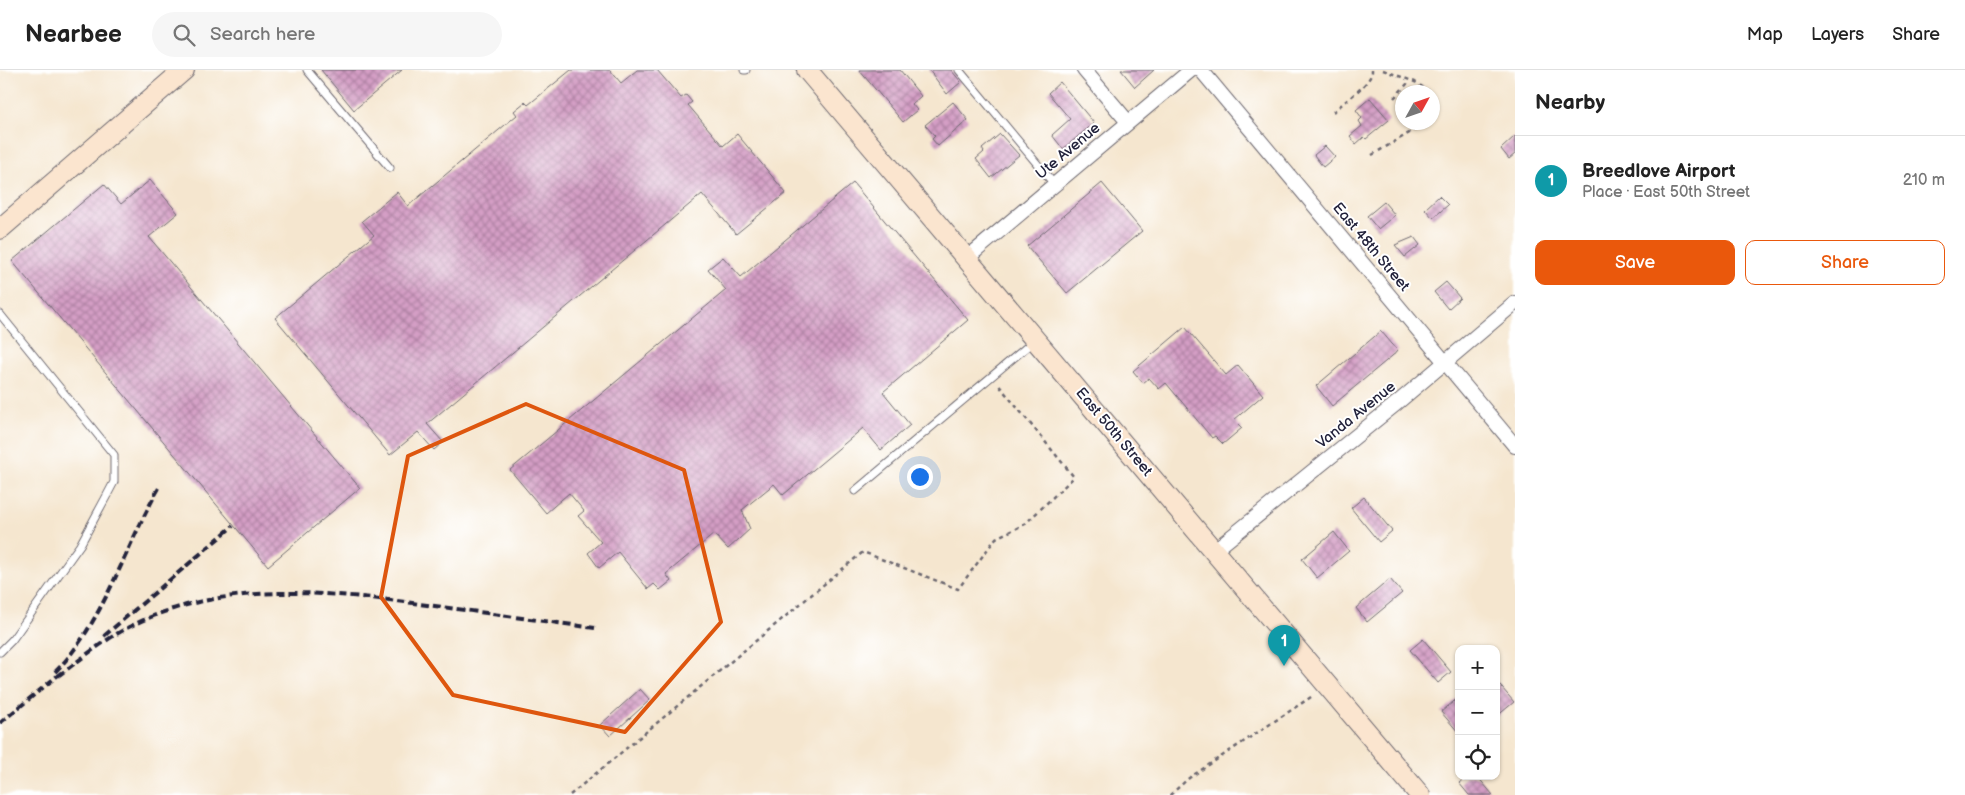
<!DOCTYPE html>
<html lang="en">
<head>
<meta charset="utf-8">
<style>
	:root { --surface:#fff; --page:#f6f6f6; --text:#222; --muted:#767676; --line:#e0e0e0; --accent:#ea580c }
	body { margin:0; font-family:"Balsamiq Sans",sans-serif; background:var(--page); color:var(--text) }
	.controls { position:absolute; right:15px; bottom:15px; display:grid; overflow:hidden; border-radius:10px; box-shadow:0 1px 4px #0004 }
	.controls button { width:45px; height:45px; display:grid; place-items:center; padding:0; border:0; border-bottom:1px solid var(--line); background:var(--surface); color:var(--text); font:25px sans-serif }
	.compass { position:absolute; left:1395px; top:15px; width:45px; height:45px; border-radius:50%; background:var(--surface); box-shadow:0 1px 4px #0004; rotate:50deg }
	.you { position:absolute; left:919px; top:406px; width:18px; height:18px; margin:-12px; border:4px solid #fff; border-radius:50%; background:#1a73e8; box-shadow:0 0 0 8px #1a73e833 }
	.badge { display:grid; place-items:center; width:32px; height:32px; border-radius:50%; background:var(--accent); color:#fff; font-size:16px; font-weight:700 }
	.pin { position:absolute; translate:-50% -41px; filter:drop-shadow(0 1px 2px #0008) }
	.pin::after { content:''; position:absolute; top:26px; width:18px; height:15px; background:inherit; clip-path:polygon(0 0,100% 0,50% 100%) }
	.list { margin:0; padding:0; list-style:none }
	h2 { display:flex; justify-content:space-between; align-items:center; height:65px; margin:0; padding:0 20px; font-size:21px }
	h2 small { font-size:16px; font-weight:400; color:var(--muted) }
	.list li { display:grid; grid-template-columns:32px 1fr auto; gap:15px; align-items:center; box-sizing:border-box; height:90px; padding:0 20px; border-top:1px solid var(--line) }
	.list b { display:block; font-size:19px; white-space:nowrap }
	.list p { margin:0; font-size:16px; white-space:nowrap; color:var(--muted) }
	.list em { font-size:16px; font-style:normal; color:var(--muted) }
	.actions { display:flex; gap:10px; padding:15px 20px }
	.actions a { flex:1; padding:11px 0; border:1px solid var(--accent); border-radius:10px; text-align:center; font-size:18px; color:var(--accent) }
	.actions .main { background:var(--accent); color:#fff }
	.icon { flex:none; width:28px; height:28px; fill:none; stroke:currentColor; stroke-width:2; stroke-linecap:round; stroke-linejoin:round }
	.map { position:relative; flex:none; width:1515px; height:725px; overflow:hidden }
	header { display:flex; align-items:center; gap:30px; box-sizing:border-box; height:70px; padding:0 25px; background:var(--surface); border-bottom:1px solid var(--line) }
	header strong { font-size:24px }
	nav { display:flex; gap:28px; margin-inline-start:auto; font-size:18px }
	.search { width:350px; height:45px; background:var(--page); display:flex; align-items:center; gap:12px; box-sizing:border-box; padding:0 18px; border-radius:28px; color:var(--muted); font-size:19px }
	main { display:flex }
	aside { flex:1; background:var(--surface) }
	.map>svg:first-child { display:block }
</style>
</head>
<body>
<header>
<strong>Nearbee</strong>
<div class="search"><svg class="icon" aria-label="search" viewBox="0 0 24 24"><circle cx="10" cy="10" r="6"/><path d="M15 15l6 6"/></svg>Search here</div>
<nav><a>Map</a><a>Layers</a><a>Share</a></nav>
</header>
<main>
<div class="map">
<svg width="1515" height="725" viewBox="0 0 1515 725">
	<defs>
		<pattern id="building-cross-hatch" width="8" height="8" patternUnits="userSpaceOnUse" patternTransform="scale(1.25)"><rect width="8" height="8" fill="#d49ec5"/><path d="M0 0l8 8M0 8l8-8" fill="none" stroke="#ac80a1"/></pattern>
	</defs>
	<rect width="100%" height="100%" fill="#fff"/>
	<filter id="ink" filterUnits="userSpaceOnUse"><feTurbulence type="fractalNoise" baseFrequency=".02" numOctaves="2"/><feDisplacementMap in="SourceGraphic" scale="10" xChannelSelector="R" yChannelSelector="G"/><feConvolveMatrix kernelMatrix="1 2 1 2 8 2 1 2 1" color-interpolation-filters="sRGB"/></filter>
	<filter id="wash" filterUnits="userSpaceOnUse"><feTurbulence type="fractalNoise" baseFrequency=".0096" numOctaves="4" result="noise"/><feDisplacementMap in="SourceGraphic" scale="20" xChannelSelector="R" yChannelSelector="G"/><feGaussianBlur stdDeviation="1.12" result="paint"/><feColorMatrix in="noise" values="0 0 0 0 0 0 0 0 0 0 0 0 0 0 0 0 0 1.4 0 .05"/><feComposite in="paint" operator="in"/></filter>
	<g filter="url(#wash)">
		<rect width="100%" height="100%" fill="#f5e6cf"/>
		<g id="blocks">
			<g fill="url(#building-cross-hatch)">
				<polygon points="321,0 402,0 354,40"/>
				<polygon points="571,0 610,0 621,13 637,0 657,0 681,28 686,25 692,32 688,35 723,76 737,64 786,123 736,164 702,124 427,354 443,372 434,380 418,362 390,385 275,248 374,165 362,151 397,122 408,136 517,45 514,41 525,32 528,35"/>
				<polygon points="859,0 900,0 921,26 912,34 917,40 903,52"/>
				<polygon points="929,0 951,0 961,12 947,24"/>
				<polygon points="1121,0 1154,0 1135,17"/>
				<polygon points="1060,12 1094,53 1063,79 1052,65 1070,49 1048,23"/>
				<polygon points="1370,28 1389,50 1366,69 1364,67 1356,74 1350,66 1362,56 1359,51 1362,48 1356,40"/>
				<polygon points="953,32 968,50 938,76 932,69 935,66 925,55"/>
				<polygon points="1000,64 1019,85 991,108 976,89 984,82 982,79"/>
				<polygon points="1515,66 1515,84 1509,89 1501,79"/>
				<polygon points="1325,76 1335,87 1323,97 1314,85"/>
				<polygon points="150,110 178,143 149,167 360,418 268,496 12,191 104,114 121,134"/>
				<polygon points="853,113 968,250 883,322 910,355 881,380 863,358 783,425 774,414 742,440 750,459 728,479 714,464 666,504 671,511 660,520 654,514 648,519 618,482 599,498 588,483 601,472 578,446 584,441 569,423 546,443 510,400 726,220 708,199 723,187 741,207"/>
				<polygon points="1102,113 1142,161 1067,223 1027,176"/>
				<polygon points="1439,126 1448,135 1433,148 1425,139"/>
				<polygon points="1384,132 1395,145 1378,159 1367,146"/>
				<polygon points="1414,167 1420,175 1405,187 1395,175"/>
				<polygon points="1446,212 1460,228 1448,239 1434,222"/>
				<polygon points="1185,257 1226,305 1238,295 1263,325 1234,350 1242,358 1223,374 1215,366 1212,368 1166,313 1159,319 1149,308 1143,313 1133,301"/>
				<polygon points="1381,261 1398,281 1332,336 1316,316"/>
				<polygon points="1364,427 1392,461 1379,472 1351,438"/>
				<polygon points="1334,462 1349,481 1317,508 1302,489"/>
				<polygon points="1390,509 1402,523 1367,552 1356,538"/>
				<polygon points="1423,569 1451,602 1438,613 1410,580"/>
				<polygon points="1496,611 1514,632 1496,647"/>
				<polygon points="640,619 650,630 610,666 600,655"/>
				<polygon points="1459,627 1459,663 1441,642"/>
				<polygon points="1467,706 1477,706 1493,725 1469,725 1459,713"/>
			</g>
		</g>
	</g>
	<g filter="url(#ink)">
		<use href="#blocks" fill-opacity="0" stroke="#6c676f" stroke-width="1"/>
		<g fill="none" stroke-linecap="round" stroke-linejoin="round">
			<defs>
				<g id="service">
					<polyline points="307,0 390,98"/>
					<polyline points="744,0 746,0"/>
					<polyline points="959,0 1054,114"/>
					<polyline points="0,244 114,385 114,412 105,429 80,475 12,570 0,582"/>
					<polyline points="855,421 1035,270"/>
				</g>
				<g id="minor">
					<polyline points="1084,0 1128,52"/>
					<polyline points="1201,0 1515,376"/>
					<polyline points="966,189 1191,0"/>
					<polyline points="1215,480 1397,333 1515,233"/>
				</g>
				<g id="secondary">
					<polyline points="807,0 1420,725"/>
					<polyline points="0,159 184,0"/>
				</g>
			</defs>
			<use href="#service" stroke="#6c676f" stroke-width="9"/>
			<use href="#minor" stroke="#6c676f" stroke-width="16"/>
			<use href="#secondary" stroke="#6c676f" stroke-width="22"/>
			<g stroke="#6c676f" stroke-width="2.5" stroke-dasharray="4 4" stroke-linecap="butt">
				<polyline points="1383,0 1415,12 1430,22"/>
				<path d="M1432,25C1438,33 1438,40 1432,48"/>
				<polyline points="1394,28 1407,14 1408,9"/>
				<path d="M1333,42C1343,32 1373,13 1372,0"/>
				<polyline points="1372,85 1428,52"/>
				<polyline points="570,725 863,482 958,519 996,468 1025,454 1074,407 997,313"/>
				<polyline points="1170,725 1189,708 1314,625"/>
			</g>
			<use href="#service" stroke="#fff" stroke-width="7"/>
			<use href="#minor" stroke="#fff" stroke-width="14"/>
			<use href="#secondary" stroke="#fbe5cf" stroke-width="20"/>
			<g stroke="#22223b" stroke-width="4" stroke-dasharray="8 4" stroke-linecap="butt">
				<polyline points="104,566 233,456"/>
				<path d="M55,602C103,554 125,477 159,418"/>
				<path d="M58,606C81,589 104,570 129,557C226,507 339,523 442,537C493,544 544,551 595,558"/>
				<polyline points="0,653 62,602"/>
			</g>
		</g>
	</g>
	<path fill="none" stroke="#de560e" stroke-width="4" stroke-linejoin="round" d="M526,334L684,400L721,552L625,662L453,625L381,527L408,386Z"/>
	<g text-anchor="middle" dominant-baseline="central" stroke-width="4" stroke-linejoin="round" paint-order="stroke">
		<g font-size="15" fill="#22223b" stroke="#fff">
			<text transform="translate(1068 81) rotate(-40)">Ute Avenue</text>
			<text transform="translate(1371 177) rotate(50)">East 48th Street</text>
			<text transform="translate(1356 345) rotate(-39)">Vanda Avenue</text>
			<text transform="translate(1114 362) rotate(50)">East 50th Street</text>
		</g>
	</g>
</svg>
<div class="controls">
<button>+</button>
<button>−</button>
<button><svg class="icon" aria-label="locate" viewBox="0 0 24 24"><circle cx="12" cy="12" r="6"/><path d="M12 2v4M12 18v4M2 12h4M18 12h4"/></svg></button>
</div>
<svg class="compass" viewBox="-18 -18 36 36"><path d="M0-13l5 13h-10z" fill="#e53935"/><path d="M0 13l5-13h-10z" fill="#767676"/></svg>
<div class="you"></div>
<div class="pin badge" style="left:1284px;top:596px;background:#0f9aa8">1</div>
</div>
<aside>
<h2>Nearby<small></small></h2>
<ul class="list">
<li><span class="badge" style="background:#0f9aa8">1</span><div><b>Breedlove Airport</b><p>Place · East 50th Street</p></div><em>210 m</em></li>
</ul>
<div class="actions"><a class="main">Save</a><a>Share</a></div>
</aside>
</main>
</body>
</html>
